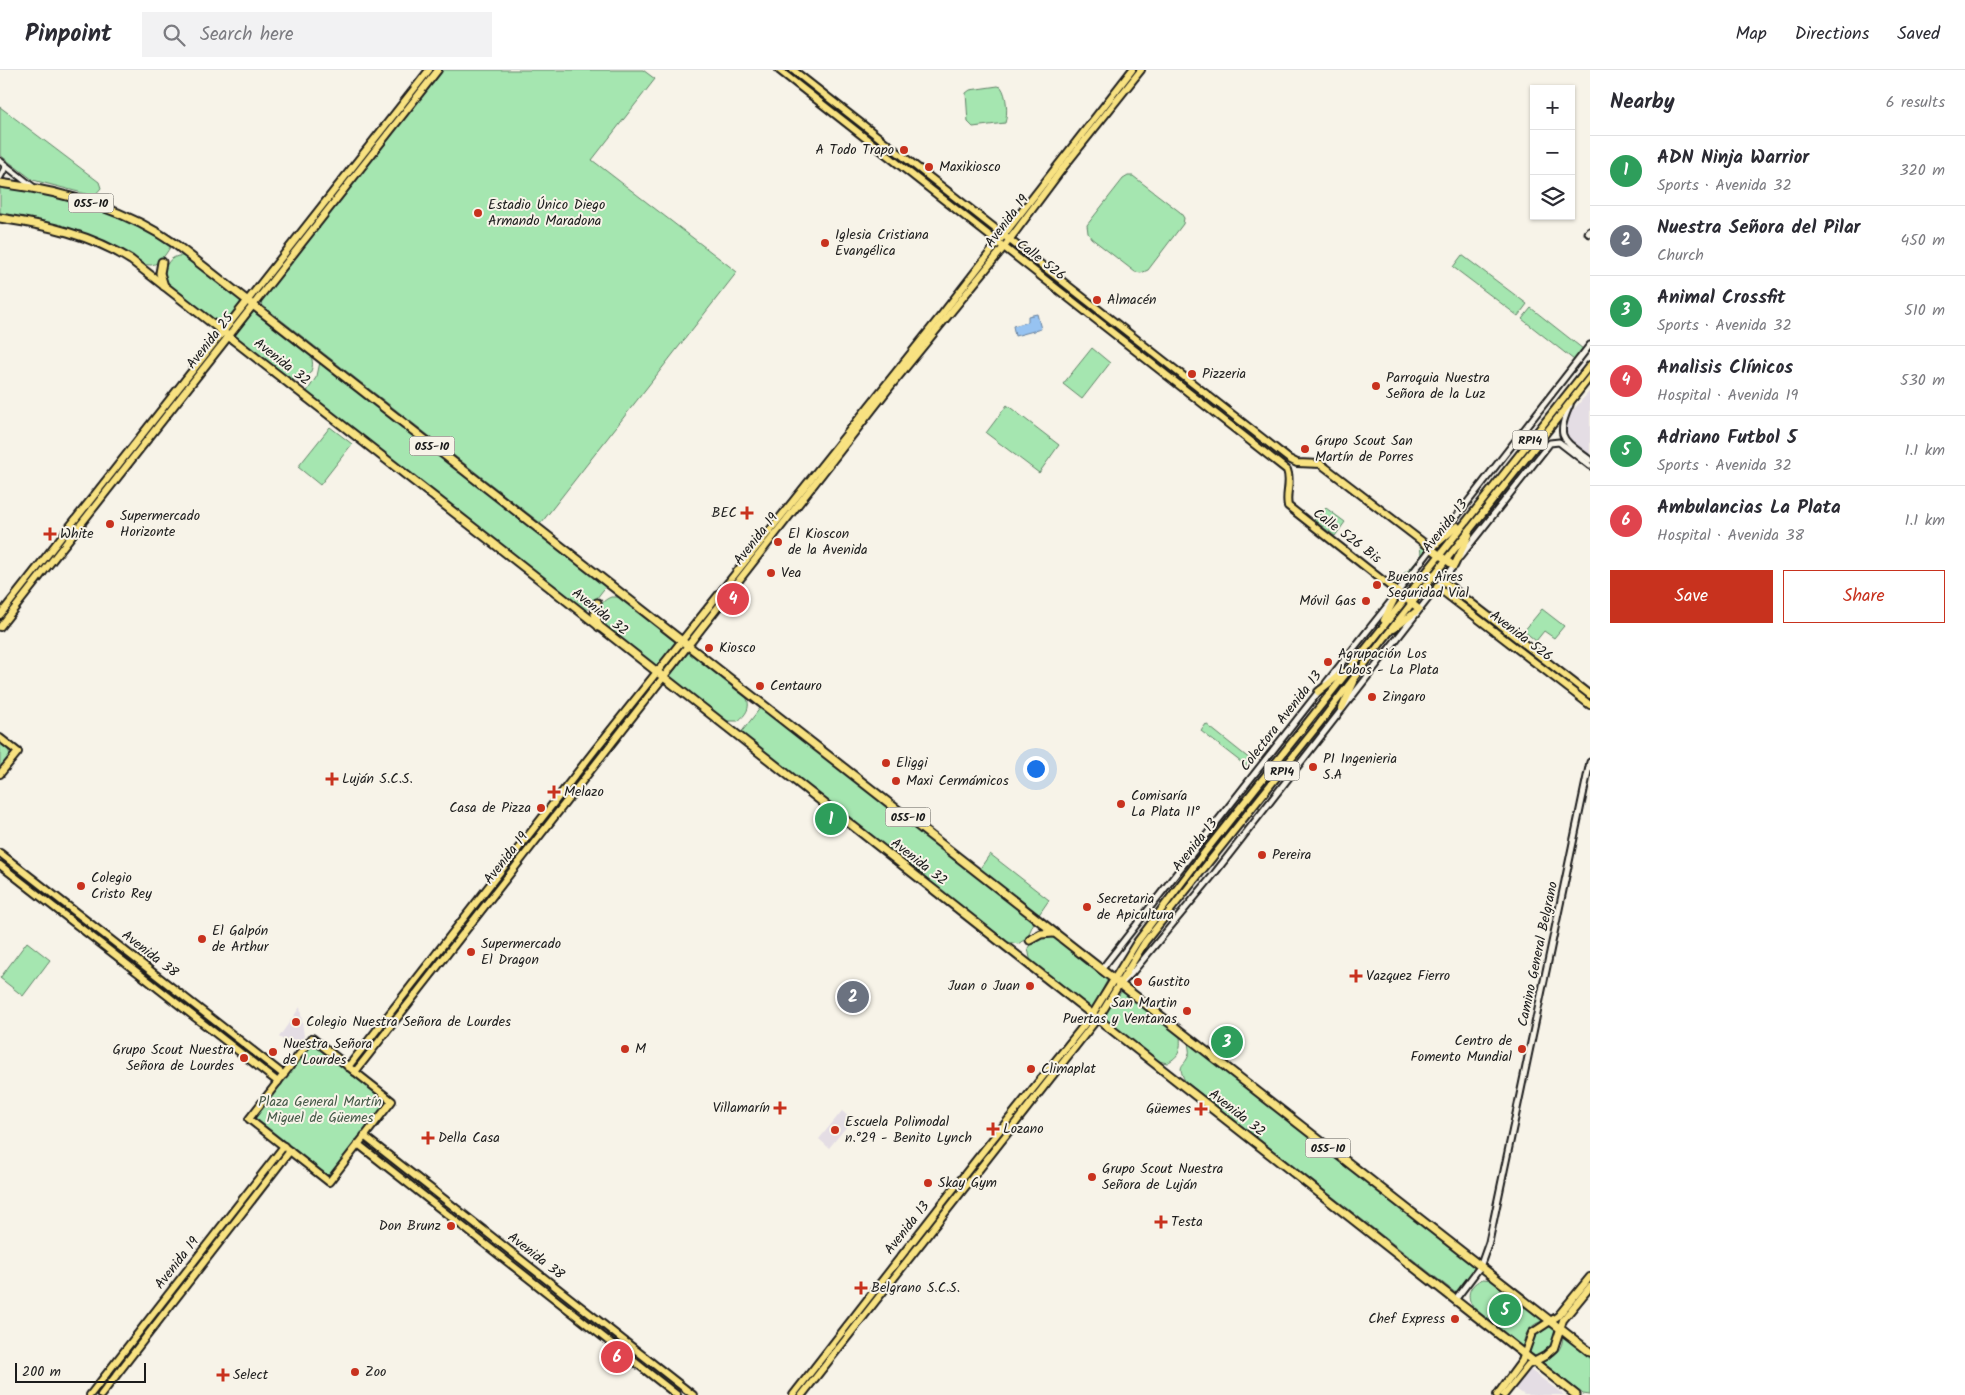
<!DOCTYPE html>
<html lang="en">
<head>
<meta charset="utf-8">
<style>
	:root { --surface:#fff; --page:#f2f2f3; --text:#2b2b33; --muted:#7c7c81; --line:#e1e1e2; --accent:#c8321e }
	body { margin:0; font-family:Kalam,sans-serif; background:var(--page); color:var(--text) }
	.controls { position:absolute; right:15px; top:15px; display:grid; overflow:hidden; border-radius:0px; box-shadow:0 1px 4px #0004 }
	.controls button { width:45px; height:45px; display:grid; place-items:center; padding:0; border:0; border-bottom:1px solid var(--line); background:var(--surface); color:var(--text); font:25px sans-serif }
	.scale { position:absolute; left:15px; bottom:12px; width:131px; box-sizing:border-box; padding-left:5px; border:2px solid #1c1c1c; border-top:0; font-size:14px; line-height:18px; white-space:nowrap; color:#1c1c1c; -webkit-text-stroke:4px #f7f3e8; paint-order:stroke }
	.you { position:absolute; left:1035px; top:698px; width:18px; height:18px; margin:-12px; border:4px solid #fff; border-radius:50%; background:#1a73e8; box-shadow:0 0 0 8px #1a73e833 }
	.badge { display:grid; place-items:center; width:32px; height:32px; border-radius:50%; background:var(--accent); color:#fff; font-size:16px; font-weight:700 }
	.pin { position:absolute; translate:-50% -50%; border:2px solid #fff; box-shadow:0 1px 5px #0006 }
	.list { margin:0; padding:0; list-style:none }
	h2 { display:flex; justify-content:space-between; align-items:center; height:65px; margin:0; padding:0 20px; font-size:21px }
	h2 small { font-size:16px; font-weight:400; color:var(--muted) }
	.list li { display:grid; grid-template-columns:32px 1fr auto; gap:15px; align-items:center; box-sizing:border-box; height:70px; padding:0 20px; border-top:1px solid var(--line) }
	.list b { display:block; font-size:19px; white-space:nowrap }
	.list p { margin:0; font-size:16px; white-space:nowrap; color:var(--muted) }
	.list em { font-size:16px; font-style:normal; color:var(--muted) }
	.actions { display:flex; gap:10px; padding:15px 20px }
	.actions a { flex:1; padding:11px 0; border:1px solid var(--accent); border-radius:0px; text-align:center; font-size:18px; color:var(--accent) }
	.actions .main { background:var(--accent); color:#fff }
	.icon { flex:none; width:28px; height:28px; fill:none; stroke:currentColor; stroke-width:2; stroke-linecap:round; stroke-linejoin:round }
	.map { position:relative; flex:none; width:1590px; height:1325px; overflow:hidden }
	header { display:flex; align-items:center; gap:30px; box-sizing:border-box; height:70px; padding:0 25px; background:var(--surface); border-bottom:1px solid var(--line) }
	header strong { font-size:24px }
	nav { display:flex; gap:28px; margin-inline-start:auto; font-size:18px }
	.search { width:350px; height:45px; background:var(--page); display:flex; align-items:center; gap:12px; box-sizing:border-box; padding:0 18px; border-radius:0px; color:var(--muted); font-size:19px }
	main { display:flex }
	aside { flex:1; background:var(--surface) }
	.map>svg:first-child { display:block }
</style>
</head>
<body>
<header>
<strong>Pinpoint</strong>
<div class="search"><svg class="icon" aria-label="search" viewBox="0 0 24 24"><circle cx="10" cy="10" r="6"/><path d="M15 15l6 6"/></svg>Search here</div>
<nav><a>Map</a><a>Directions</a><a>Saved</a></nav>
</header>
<main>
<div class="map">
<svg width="1590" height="1325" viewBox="0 0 1590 1325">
	<rect width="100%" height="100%" fill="#f7f3e8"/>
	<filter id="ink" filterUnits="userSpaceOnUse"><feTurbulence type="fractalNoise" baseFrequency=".02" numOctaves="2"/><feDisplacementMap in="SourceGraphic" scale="10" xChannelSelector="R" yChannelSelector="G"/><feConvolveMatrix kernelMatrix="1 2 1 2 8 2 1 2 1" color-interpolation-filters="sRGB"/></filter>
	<g filter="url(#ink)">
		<g fill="#e4dde4">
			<polygon points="1590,321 1590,385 1567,368 1566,348"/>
			<polygon points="300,937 304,966 295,978 279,967"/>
			<polygon points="842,1041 852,1050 829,1078 819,1069"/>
			<polygon points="1529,1299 1564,1325 1524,1325 1515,1318"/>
		</g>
		<g fill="#a5e6b0" stroke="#608166">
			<polygon points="442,0 643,0 655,9 592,90 737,202 542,452 539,452 262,235 261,231"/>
			<path d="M998,16L1001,17C1007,25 1008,44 1005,53L973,57L968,52L966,23L970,20Z"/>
			<polygon points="0,37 99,112 101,118 94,126 33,110 0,85"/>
			<polygon points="1128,106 1133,106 1180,142 1184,148 1183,154 1148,200 1141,203 1135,202 1091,168 1088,163 1087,155 1123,109"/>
			<path d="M0,116C67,126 113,141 172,174C167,182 161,194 151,195C140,196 127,183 118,178C81,158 41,149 0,145Z"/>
			<polygon points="1462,185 1527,234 1518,246 1453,197"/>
			<path d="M178,186H185L244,231L223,257L169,216L165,209C164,198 167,189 178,186Z"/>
			<polygon points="1531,238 1583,279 1574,290 1522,249"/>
			<path d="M255,239L309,282C319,299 306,316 288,308L234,267Z"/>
			<polygon points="1092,278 1110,293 1082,329 1063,314"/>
			<polygon points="320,292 607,515 586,542 306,323 317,306"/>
			<polygon points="1007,335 1059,375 1039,403 986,363"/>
			<polygon points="330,357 352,374 320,415 298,397"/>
			<polygon points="1326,438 1345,452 1335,466 1314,450"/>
			<polygon points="1420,473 1428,479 1399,517 1392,512 1410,499 1421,486"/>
			<path d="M611,527H622L679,572L658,599L601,554C596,541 599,532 611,527Z"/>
			<polygon points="1542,539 1564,556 1554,568 1544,561 1536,571 1524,561"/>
			<path d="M690,581L744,623C752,635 748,643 738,651H724L670,609L669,607Z"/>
			<polygon points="761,637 1035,850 1027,868 1018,874 1008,872 740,664"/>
			<polygon points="1206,654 1251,690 1246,696 1201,661"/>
			<polygon points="0,672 8,679 10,685 0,700"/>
			<polygon points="990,784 1049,830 1038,846 979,800"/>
			<polygon points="1052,866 1108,909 1092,939 1031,893 1028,878 1034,868"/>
			<polygon points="27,872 50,890 23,926 0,908"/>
			<path d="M1122,921L1180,965C1181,980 1180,986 1167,993L1159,991L1102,947Z"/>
			<path d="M1188,972L1477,1197L1457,1224L1185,1011C1176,992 1185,998 1189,984C1190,981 1188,975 1188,972Z"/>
			<polygon points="311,974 316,975 385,1030 385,1034 331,1104 326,1105 256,1051 255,1046"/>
			<path d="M1483,1209L1493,1210L1545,1250C1531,1254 1524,1262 1523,1277L1473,1237C1465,1225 1470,1214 1483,1209Z"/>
			<path d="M1550,1256L1556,1260C1556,1273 1547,1284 1535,1286L1529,1282C1527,1267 1536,1258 1550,1256Z"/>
			<path d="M1563,1265L1590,1286V1325L1583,1324L1541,1291C1555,1286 1563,1280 1563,1265Z"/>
		</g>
		<polygon fill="#97c3f1" stroke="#66809c" points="1037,244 1041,259 1015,266 1013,256 1028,252 1028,246"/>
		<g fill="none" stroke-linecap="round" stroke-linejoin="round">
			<defs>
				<g id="minor">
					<polyline points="0,91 33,117"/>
					<polyline points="0,107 6,96"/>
					<polyline points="1590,161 1588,163 1590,164"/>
					<path d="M1570,335C1554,369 1564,370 1590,390"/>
					<polyline points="1460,487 1550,373 1559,372 1590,396"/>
					<polyline points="1397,523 1590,275"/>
					<polyline points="1326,613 1392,530"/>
					<polyline points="1101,900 1320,620"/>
					<polyline points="1123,912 1132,903 1214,804 1455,494"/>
					<polyline points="1455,1230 1480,1197 1489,1172 1590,692"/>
				</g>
				<g id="major">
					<path d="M779,0L1287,400C1292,412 1285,424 1288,436L1419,539L1394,559"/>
					<polyline points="793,0 1289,389 1297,393 1321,394 1454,496 1469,465"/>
					<polyline points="1432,478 1457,456"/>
					<polyline points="1442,510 1590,625"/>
					<polyline points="1437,517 1590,635"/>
					<polyline points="0,545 429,0"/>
					<polyline points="1384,550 1398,522"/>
					<polyline points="0,557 438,0"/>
					<polyline points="1318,622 1343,602"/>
					<polyline points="1342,638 1354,612"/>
					<polyline points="0,668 18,682 0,704"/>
					<polyline points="0,783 284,1005"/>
					<polyline points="0,795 278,1012"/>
					<polygon points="312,968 392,1031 329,1112 249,1049"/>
					<polyline points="348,997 598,676 943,243 1132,0"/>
					<polyline points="355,1002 890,317 1004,177 1063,98 1141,0"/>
					<polyline points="364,1066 693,1325"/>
					<polyline points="358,1074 677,1325"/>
					<polyline points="90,1325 284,1076"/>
					<polyline points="101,1325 290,1081"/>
					<polyline points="793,1325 976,1090 1092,945 1137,872 1201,787 1590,295"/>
					<polyline points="802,1325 1101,944 1145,872 1319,654 1386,566 1590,307"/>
					<polyline points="1497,1325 1522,1291 1532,1263 1558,1246 1590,1207"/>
					<polyline points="1504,1325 1528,1295 1545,1286 1554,1278 1563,1250 1590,1217"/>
				</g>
				<g id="highway">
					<path d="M0,113C61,121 124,138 175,174L1590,1282"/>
					<path d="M0,148C46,155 92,165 131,190L511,487L1576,1325"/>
					<polyline points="162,192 160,203 164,216"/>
					<polyline points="597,533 595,544 599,557"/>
					<polyline points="1030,870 1041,864 1053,863"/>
				</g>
			</defs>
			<use href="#minor" stroke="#1c1c1c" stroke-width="9"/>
			<use href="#major" stroke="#1c1c1c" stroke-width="10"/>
			<use href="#highway" stroke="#1c1c1c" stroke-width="11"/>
			<use href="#minor" stroke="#f7f3e8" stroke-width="5"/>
			<use href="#major" stroke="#f8e281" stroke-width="6"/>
			<use href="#highway" stroke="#f8e281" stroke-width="7"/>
		</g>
	</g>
	<g fill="#c8321e" stroke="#f7f3e8" stroke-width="2">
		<circle cx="904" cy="80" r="5"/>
		<circle cx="929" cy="97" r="5"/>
		<circle cx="478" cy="143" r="5"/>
		<circle cx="825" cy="173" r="5"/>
		<circle cx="1097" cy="230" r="5"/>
		<circle cx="1192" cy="304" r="5"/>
		<circle cx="1376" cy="316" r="5"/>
		<circle cx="1305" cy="379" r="5"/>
		<path d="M744.5 435.5h5v5h5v5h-5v5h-5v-5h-5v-5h5z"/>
		<circle cx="110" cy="454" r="5"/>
		<path d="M47.5 456.5h5v5h5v5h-5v5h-5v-5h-5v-5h5z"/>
		<circle cx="778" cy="472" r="5"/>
		<circle cx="771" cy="503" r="5"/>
		<circle cx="1377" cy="515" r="5"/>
		<circle cx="1366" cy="531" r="5"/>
		<circle cx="709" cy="578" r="5"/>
		<circle cx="1328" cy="592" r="5"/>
		<circle cx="760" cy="616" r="5"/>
		<circle cx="1372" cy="627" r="5"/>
		<circle cx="886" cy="693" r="5"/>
		<circle cx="1313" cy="697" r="5"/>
		<path d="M329.5 701.5h5v5h5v5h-5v5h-5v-5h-5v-5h5z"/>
		<circle cx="896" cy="711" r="5"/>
		<path d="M551.5 714.5h5v5h5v5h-5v5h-5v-5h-5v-5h5z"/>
		<circle cx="1121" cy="734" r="5"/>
		<circle cx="541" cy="738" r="5"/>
		<circle cx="1262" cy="785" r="5"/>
		<circle cx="81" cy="816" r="5"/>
		<circle cx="1087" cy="837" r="5"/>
		<circle cx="202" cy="869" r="5"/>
		<circle cx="471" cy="882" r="5"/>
		<path d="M1353.5 898.5h5v5h5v5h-5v5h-5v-5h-5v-5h5z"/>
		<circle cx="1138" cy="912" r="5"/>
		<circle cx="1030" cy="916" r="5"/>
		<circle cx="1187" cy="941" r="5"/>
		<circle cx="296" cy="952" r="5"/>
		<circle cx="625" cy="979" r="5"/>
		<circle cx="1522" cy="979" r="5"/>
		<circle cx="273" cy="982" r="5"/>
		<circle cx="244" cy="988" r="5"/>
		<circle cx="1031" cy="999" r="5"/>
		<path d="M777.5 1030.5h5v5h5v5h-5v5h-5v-5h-5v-5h5z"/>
		<path d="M1198.5 1031.5h5v5h5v5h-5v5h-5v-5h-5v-5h5z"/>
		<path d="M990.5 1051.5h5v5h5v5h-5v5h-5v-5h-5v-5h5z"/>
		<circle cx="835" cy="1060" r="5"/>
		<path d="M425.5 1060.5h5v5h5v5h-5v5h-5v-5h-5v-5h5z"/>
		<circle cx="1092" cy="1107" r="5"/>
		<circle cx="928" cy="1113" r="5"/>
		<path d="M1158.5 1144.5h5v5h5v5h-5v5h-5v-5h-5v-5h5z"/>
		<circle cx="451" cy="1156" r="5"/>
		<path d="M858.5 1210.5h5v5h5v5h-5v5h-5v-5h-5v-5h5z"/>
		<circle cx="1455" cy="1249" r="5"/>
		<circle cx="355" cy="1302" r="5"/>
		<path d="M220.5 1297.5h5v5h5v5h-5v5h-5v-5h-5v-5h5z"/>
	</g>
	<g text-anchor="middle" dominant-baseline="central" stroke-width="4" stroke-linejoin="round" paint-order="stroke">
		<g fill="#f7f3e8" stroke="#5e5c59" stroke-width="1">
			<rect x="68.5" y="123.5" width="45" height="19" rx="4"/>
			<rect x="1512.5" y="360.5" width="35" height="19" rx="4"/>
			<rect x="409.5" y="366.5" width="45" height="19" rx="4"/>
			<rect x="1264.5" y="691.5" width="35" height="19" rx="4"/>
			<rect x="885.5" y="737.5" width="45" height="19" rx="4"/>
			<rect x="1305.5" y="1068.5" width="45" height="19" rx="4"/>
		</g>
		<g font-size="12" font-weight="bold" fill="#1c1c1c">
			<text x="91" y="133">055-10</text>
			<text x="1530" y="370">RP14</text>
			<text x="432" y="376">055-10</text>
			<text x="1282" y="701">RP14</text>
			<text x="908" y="747">055-10</text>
			<text x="1328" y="1078">055-10</text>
		</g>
		<g font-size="14" fill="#1c1c1c" stroke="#f7f3e8" text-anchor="start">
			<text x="894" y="80" text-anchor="end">A Todo Trapo</text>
			<text x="939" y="97">Maxikiosco</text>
			<text x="488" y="135">Estadio Único Diego<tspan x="488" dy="16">Armando Maradona</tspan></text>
			<text x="835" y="165">Iglesia Cristiana<tspan x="835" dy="16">Evangélica</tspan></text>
			<text x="1107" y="230">Almacén</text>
			<text x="1202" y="304">Pizzeria</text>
			<text x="1386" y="308">Parroquia Nuestra<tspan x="1386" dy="16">Señora de la Luz</tspan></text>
			<text x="1315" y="371">Grupo Scout San<tspan x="1315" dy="16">Martín de Porres</tspan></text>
			<text x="737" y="443" text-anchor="end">BEC</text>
			<text x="120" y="446">Supermercado<tspan x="120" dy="16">Horizonte</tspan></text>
			<text x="60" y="464">White</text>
			<text x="788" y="464">El Kioscon<tspan x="788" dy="16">de la Avenida</tspan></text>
			<text x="781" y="503">Vea</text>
			<text x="1387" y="507">Buenos Aires<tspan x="1387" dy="16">Seguridad Vial</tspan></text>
			<text x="1356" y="531" text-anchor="end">Móvil Gas</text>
			<text x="719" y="578">Kiosco</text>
			<text x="1338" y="584">Agrupación Los<tspan x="1338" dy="16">Lobos - La Plata</tspan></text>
			<text x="770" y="616">Centauro</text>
			<text x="1382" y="627">Zingaro</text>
			<text x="1323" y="689">P1 Ingenieria<tspan x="1323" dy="16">S.A</tspan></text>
			<text x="896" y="693">Eliggi</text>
			<text x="342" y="709">Luján S.C.S.</text>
			<text x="906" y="711">Maxi Cermámicos</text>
			<text x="564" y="722">Melazo</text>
			<text x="1131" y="726">Comisaría<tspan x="1131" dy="16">La Plata 11°</tspan></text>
			<text x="531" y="738" text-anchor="end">Casa de Pizza</text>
			<text x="1272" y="785">Pereira</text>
			<text x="91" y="808">Colegio<tspan x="91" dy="16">Cristo Rey</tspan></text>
			<text x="1097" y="829">Secretaria<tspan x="1097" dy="16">de Apicultura</tspan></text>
			<text x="212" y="861">El Galpón<tspan x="212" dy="16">de Arthur</tspan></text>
			<text x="481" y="874">Supermercado<tspan x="481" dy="16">El Dragon</tspan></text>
			<text x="1366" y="906">Vazquez Fierro</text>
			<text x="1148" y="912">Gustito</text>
			<text x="1020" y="916" text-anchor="end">Juan o Juan</text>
			<text x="1177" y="933" text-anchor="end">San Martin<tspan x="1177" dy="16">Puertas y Ventanas</tspan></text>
			<text x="306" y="952">Colegio Nuestra Señora de Lourdes</text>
			<text x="1512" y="971" text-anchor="end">Centro de<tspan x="1512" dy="16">Fomento Mundial</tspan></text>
			<text x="283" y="974">Nuestra Señora<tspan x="283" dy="16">de Lourdes</tspan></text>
			<text x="635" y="979">M</text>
			<text x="234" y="980" text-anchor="end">Grupo Scout Nuestra<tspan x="234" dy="16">Señora de Lourdes</tspan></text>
			<text x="1041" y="999">Climaplat</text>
			<text x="770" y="1038" text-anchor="end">Villamarín</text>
			<text x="1191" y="1039" text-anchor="end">Güemes</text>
			<text x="845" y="1052">Escuela Polimodal<tspan x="845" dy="16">n.°29 - Benito Lynch</tspan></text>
			<text x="1003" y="1059">Lozano</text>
			<text x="438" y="1068">Della Casa</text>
			<text x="1102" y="1099">Grupo Scout Nuestra<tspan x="1102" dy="16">Señora de Luján</tspan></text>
			<text x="938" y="1113">Skay Gym</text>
			<text x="1171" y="1152">Testa</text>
			<text x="441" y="1156" text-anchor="end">Don Brunz</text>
			<text x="871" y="1218">Belgrano S.C.S.</text>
			<text x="1445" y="1249" text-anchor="end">Chef Express</text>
			<text x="365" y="1302">Zoo</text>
			<text x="233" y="1305">Select</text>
		</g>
		<g font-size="14" fill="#1c1c1c" stroke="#f7f3e8">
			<text transform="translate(1007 151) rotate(-53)">Avenida 19</text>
			<text transform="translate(1041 190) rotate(38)">Calle 526</text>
			<text transform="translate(210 271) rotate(-52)">Avenida 25</text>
			<text transform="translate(282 292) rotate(38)">Avenida 32</text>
			<text transform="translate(1445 456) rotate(-52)">Avenida 13</text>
			<text transform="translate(1347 466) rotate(37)">Calle 526 Bis</text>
			<text transform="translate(756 469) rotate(-52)">Avenida 19</text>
			<text transform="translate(600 542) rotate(38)">Avenida 32</text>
			<text transform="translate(1521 566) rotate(37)">Avenida 526</text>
			<text transform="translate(1281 651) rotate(-52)">Colectora Avenida 13</text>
			<text transform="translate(1195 775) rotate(-52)">Avenida 13</text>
			<text transform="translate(506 788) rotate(-52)">Avenida 19</text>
			<text transform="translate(919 792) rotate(38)">Avenida 32</text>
			<text transform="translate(150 884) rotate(38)">Avenida 38</text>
			<text transform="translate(1538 884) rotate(-78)">Camino General Belgrano</text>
			<text transform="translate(1237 1043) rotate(38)">Avenida 32</text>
			<text transform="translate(907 1158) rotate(-52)">Avenida 13</text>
			<text transform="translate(536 1186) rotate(38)">Avenida 38</text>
			<text transform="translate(177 1193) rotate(-52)">Avenida 19</text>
		</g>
		<g font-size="14" fill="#455948" stroke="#f7f3e8">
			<text x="320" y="1032">Plaza General Martín<tspan x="320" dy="16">Miguel de Güemes</tspan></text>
		</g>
	</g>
</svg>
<div class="controls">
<button>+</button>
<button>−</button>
<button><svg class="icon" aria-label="layers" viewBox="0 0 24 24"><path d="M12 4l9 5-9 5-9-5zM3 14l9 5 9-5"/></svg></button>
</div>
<div class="scale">200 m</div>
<div class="you"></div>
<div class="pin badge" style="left:831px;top:749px;background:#2e9e5b">1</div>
<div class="pin badge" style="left:853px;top:927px;background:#6b7280">2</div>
<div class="pin badge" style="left:1227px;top:972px;background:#2e9e5b">3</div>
<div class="pin badge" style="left:733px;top:529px;background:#e0444e">4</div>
<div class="pin badge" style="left:1505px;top:1240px;background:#2e9e5b">5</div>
<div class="pin badge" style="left:617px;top:1287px;background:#e0444e">6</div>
</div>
<aside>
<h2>Nearby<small>6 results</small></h2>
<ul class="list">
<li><span class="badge" style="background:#2e9e5b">1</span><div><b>ADN Ninja Warrior</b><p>Sports · Avenida 32</p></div><em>320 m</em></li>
<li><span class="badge" style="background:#6b7280">2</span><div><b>Nuestra Señora del Pilar</b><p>Church</p></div><em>450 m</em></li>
<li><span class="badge" style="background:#2e9e5b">3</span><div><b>Animal Crossfit</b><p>Sports · Avenida 32</p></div><em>510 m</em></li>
<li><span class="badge" style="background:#e0444e">4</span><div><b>Analisis Clínicos</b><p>Hospital · Avenida 19</p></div><em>530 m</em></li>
<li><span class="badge" style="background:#2e9e5b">5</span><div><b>Adriano Futbol 5</b><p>Sports · Avenida 32</p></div><em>1.1 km</em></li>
<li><span class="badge" style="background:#e0444e">6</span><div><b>Ambulancias La Plata</b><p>Hospital · Avenida 38</p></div><em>1.1 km</em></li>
</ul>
<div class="actions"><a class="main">Save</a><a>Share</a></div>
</aside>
</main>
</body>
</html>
